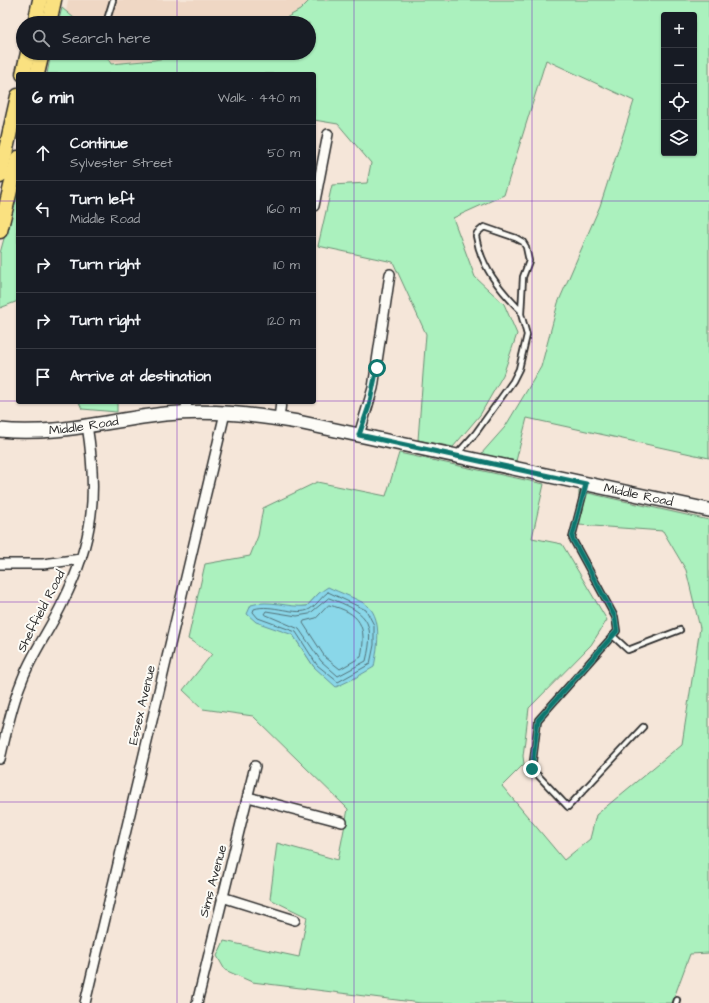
<!DOCTYPE html>
<html lang="en">
<head>
<meta charset="utf-8">
<style>
	:root { --surface:#171b24; --page:#242831; --text:#f1f3f6; --muted:#9ea1a6; --line:#363941 }
	body { margin:0; font-family:"Architects Daughter",sans-serif; background:var(--page); color:var(--text) }
	.controls { position:absolute; right:12px; top:12px; display:grid; overflow:hidden; border-radius:4px; box-shadow:0 1px 3px #0004 }
	.controls button { width:36px; height:36px; display:grid; place-items:center; padding:0; border:0; border-bottom:1px solid var(--line); background:var(--surface); color:var(--text); font:20px sans-serif }
	.stop { position:absolute; width:12px; height:12px; margin:-9px; border:3px solid #0f766e; border-radius:50%; background:#fff }
	.stop.end { background:#0f766e; border-color:#fff; box-shadow:0 1px 4px #0008 }
	.list { margin:0; padding:0; list-style:none }
	h2 { display:flex; justify-content:space-between; align-items:center; height:52px; margin:0; padding:0 16px; font-size:17px }
	h2 small { font-size:13px; font-weight:400; color:var(--muted) }
	.list li { display:grid; grid-template-columns:26px 1fr auto; gap:12px; align-items:center; box-sizing:border-box; height:56px; padding:0 16px; border-top:1px solid var(--line) }
	.list b { display:block; font-size:15px; white-space:nowrap }
	.list p { margin:0; font-size:13px; white-space:nowrap; color:var(--muted) }
	.list em { font-size:13px; font-style:normal; color:var(--muted) }
	.icon { flex:none; width:22px; height:22px; fill:none; stroke:currentColor; stroke-width:2; stroke-linecap:round; stroke-linejoin:round }
	.map { position:relative; flex:none; width:709px; height:1003px; overflow:hidden }
	.search { position:absolute; background:var(--surface); box-shadow:0 1px 3px #0004; left:16px; top:16px; width:300px; height:44px; display:flex; align-items:center; gap:10px; box-sizing:border-box; padding:0 14px; border-radius:22px; color:var(--muted); font-size:15px }
	.panel { position:absolute; background:var(--surface); box-shadow:0 1px 3px #0004; left:16px; top:72px; width:300px; height:332px; border-radius:4px }
	.map>svg:first-child { display:block }
</style>
</head>
<body>
<div class="map">
<svg width="709" height="1003" viewBox="0 0 709 1003">
	<rect width="100%" height="100%" fill="#f5e6d9"/>
	<filter id="ink" filterUnits="userSpaceOnUse"><feTurbulence type="fractalNoise" baseFrequency=".025" numOctaves="2"/><feDisplacementMap in="SourceGraphic" scale="8" xChannelSelector="R" yChannelSelector="G"/><feConvolveMatrix kernelMatrix="1 2 1 2 8 2 1 2 1" color-interpolation-filters="sRGB"/></filter>
	<g filter="url(#ink)">
		<g fill="#efd7c4">
			<polygon points="68,0 310,0 300,10 277,23 80,23 66,12"/>
			<polygon points="105,53 194,53 154,60 111,64"/>
		</g>
		<g fill="#abf1be" stroke="#6b8e74" fill-rule="evenodd">
			<path d="M310,0H709V458L527,418L516,461L481,454L505,427L541,367L558,303L600,206L634,101L546,60L504,195L453,218L475,277L504,304L517,334L503,375L480,415L453,447L418,440L426,334L393,262L318,246L332,185L367,183L371,163L338,124L314,120V74H47L51,53H105L111,64L154,60L194,53H309V23H277L300,10ZM664,15H694V153H664Z"/>
			<polygon points="62,8 80,23 58,23"/>
			<polygon points="18,188 18,301 0,308 0,253"/>
			<polygon points="79,402 117,402 117,412 82,409"/>
			<path d="M399,453L544,484L532,538L562,544L607,620L591,645L529,708L523,756L524,764L502,786L564,860L590,839L596,815L682,744L700,628L686,570L663,531L579,525V491L709,520V953L690,954L672,1003H421L252,982L225,970L217,956L224,941L299,957L307,917L270,899L277,843L338,860L348,809L253,716L203,709L183,690L212,654L188,639L205,564L250,556L258,536L263,508L317,482L386,496ZM319,593L314,667L293,635L298,607L307,606Z"/>
		</g>
		<path fill="#8ad7e9" stroke="#64929d" d="M328,587C338,592 361,600 368,606C383,620 377,650 374,667L355,678L336,687L314,667L293,635L256,622L247,614L251,605C270,599 288,608 307,606L319,593Z"/>
		<g fill="none" stroke-linecap="round" stroke-linejoin="round">
			<g stroke="#517077" stroke-width="1">
				<path d="M328,592L366,610L374,625V645L370,664L338,682L317,665L296,632L258,618L253,612L254,609C271,603 297,617 310,609C317,605 321,597 328,592Z"/>
				<path d="M329,598C366,612 376,620 366,661L338,676L321,661L299,629L264,614L266,611L297,616L309,614Z"/>
				<path d="M329,605C361,613 367,626 361,657L340,669L325,657L303,623L304,621L316,618Z"/>
			</g>
			<defs>
				<g id="lane">
					<polyline points="106,23 113,0"/>
					<path d="M457,454L475,434L513,381L519,369L527,335L521,314L523,277L529,261L526,247L523,242L516,238L484,227L477,233L476,236C481,267 500,290 521,311"/>
					<polyline points="586,484 572,538 615,617 617,631 538,720 532,769 568,807 643,727"/>
					<polyline points="613,636 628,650 680,630"/>
					<polyline points="676,1003 677,1000"/>
				</g>
				<g id="street">
					<polyline points="314,206 328,134"/>
					<polyline points="185,413 187,402"/>
					<polyline points="279,419 281,402"/>
					<polyline points="359,435 373,388 390,274"/>
					<polyline points="0,564 43,564 81,559"/>
					<path d="M0,759C6,734 11,707 21,683C31,654 50,630 63,602C94,540 98,493 87,425"/>
					<polyline points="248,797 342,822"/>
					<polyline points="222,897 295,920"/>
					<polyline points="85,1003 225,413"/>
					<polyline points="197,1003 255,766"/>
				</g>
				<g id="secondary">
					<path id="s1" d="M0,430C56,436 110,420 165,414C210,409 255,415 298,422L709,510"/>
				</g>
				<g id="primary">
					<polyline points="35,23 40,0"/>
					<polyline points="49,23 54,0"/>
					<polyline points="23,74 28,53"/>
					<polyline points="37,74 42,53"/>
					<polyline points="0,176 18,96"/>
					<polyline points="0,231 18,158"/>
				</g>
			</defs>
			<use href="#lane" stroke="#2b2b2b" stroke-width="8"/>
			<use href="#street" stroke="#2b2b2b" stroke-width="12"/>
			<use href="#secondary" stroke="#2b2b2b" stroke-width="16"/>
			<use href="#primary" stroke="#2b2b2b" stroke-width="17"/>
			<use href="#lane" stroke="#fdfcf7" stroke-width="4.5"/>
			<use href="#street" stroke="#fdfcf7" stroke-width="9"/>
			<use href="#secondary" stroke="#fdfcf7" stroke-width="13"/>
			<use href="#primary" stroke="#fae180" stroke-width="14"/>
		</g>
	</g>
	<g fill="none" stroke-linecap="round" stroke-linejoin="round" filter="url(#ink)">
		<polyline stroke="#0f766e" stroke-width="5" points="377,368 369,406 359,435 586,484 572,538 615,617 617,631 538,720 532,769"/>
	</g>
	<path fill="none" stroke="#7b2cbf" stroke-width="1" stroke-opacity="0.55" d="M177,0V23M354,0V1003M532,0V1003M177,53V74M0,201H18M314,201H709M0,401H18M314,401H709M177,402V1003M0,602H709M0,802H709"/>
	<g text-anchor="middle" dominant-baseline="central" stroke-width="4" stroke-linejoin="round" paint-order="stroke">
		<g font-size="13" fill="#2b2b2b" stroke="#fdfcf7">
			<text stroke="none"><textPath href="#s1" startOffset="84">Middle Road</textPath></text>
			<text stroke="none"><textPath href="#s1" startOffset="648">Middle Road</textPath></text>
			<text transform="translate(41 611) rotate(-63)">Sheffield Road</text>
			<text transform="translate(142 705) rotate(-77)">Essex Avenue</text>
			<text transform="translate(213 881) rotate(-75)">Sims Avenue</text>
		</g>
	</g>
</svg>
<div class="controls">
<button>+</button>
<button>−</button>
<button><svg class="icon" aria-label="locate" viewBox="0 0 24 24"><circle cx="12" cy="12" r="6"/><path d="M12 2v4M12 18v4M2 12h4M18 12h4"/></svg></button>
<button><svg class="icon" aria-label="layers" viewBox="0 0 24 24"><path d="M12 4l9 5-9 5-9-5zM3 14l9 5 9-5"/></svg></button>
</div>
<div class="stop" style="left:377px;top:368px"></div>
<div class="stop end" style="left:532px;top:769px"></div>
<div class="search"><svg class="icon" aria-label="search" viewBox="0 0 24 24"><circle cx="10" cy="10" r="6"/><path d="M15 15l6 6"/></svg>Search here</div>
<section class="panel">
<h2>6 min<small>Walk · 440 m</small></h2>
<ul class="list">
<li><svg class="icon" aria-label="ahead" viewBox="0 0 24 24"><path d="M12 20V5M6 11l6-6 6 6"/></svg><div><b>Continue</b><p>Sylvester Street</p></div><em>50 m</em></li>
<li><svg class="icon" aria-label="left" viewBox="0 0 24 24"><path d="M17 20v-9H6M10 6l-5 5 5 5"/></svg><div><b>Turn left</b><p>Middle Road</p></div><em>160 m</em></li>
<li><svg class="icon" aria-label="right" viewBox="0 0 24 24"><path d="M7 20v-9h11M14 6l5 5-5 5"/></svg><div><b>Turn right</b></div><em>110 m</em></li>
<li><svg class="icon" aria-label="right" viewBox="0 0 24 24"><path d="M7 20v-9h11M14 6l5 5-5 5"/></svg><div><b>Turn right</b></div><em>120 m</em></li>
<li><svg class="icon" aria-label="arrive" viewBox="0 0 24 24"><path d="M6 21V4h12l-3 4 3 4H6"/></svg><div><b>Arrive at destination</b></div></li>
</ul>
</section>
</div>
</body>
</html>
